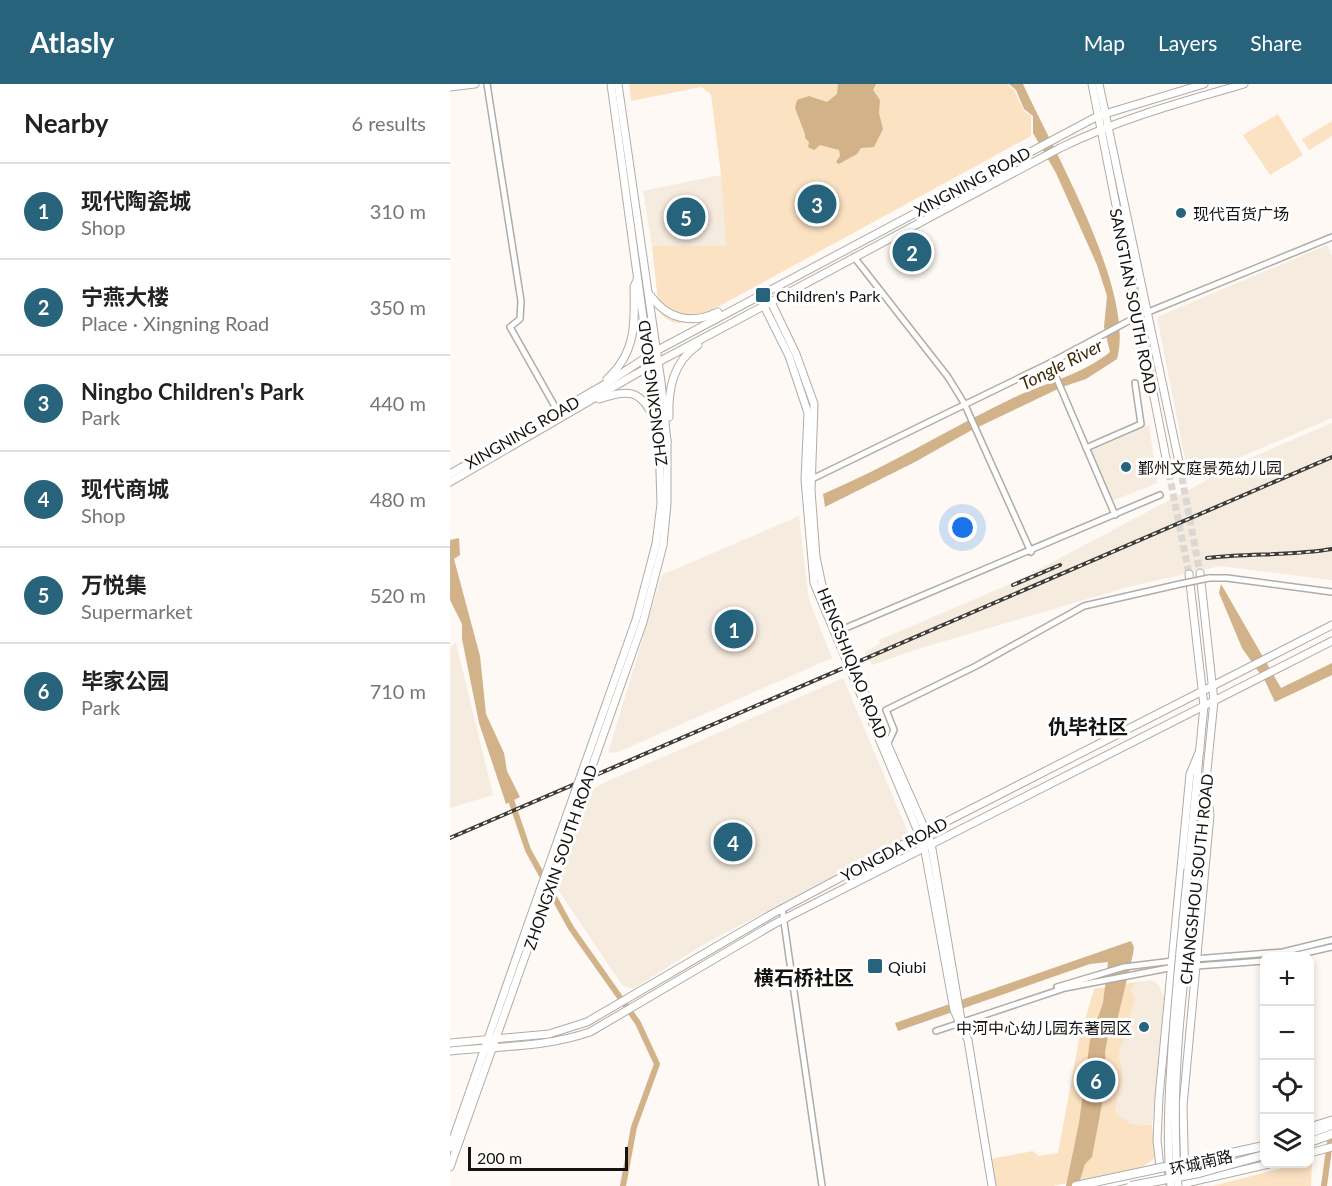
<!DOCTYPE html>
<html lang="en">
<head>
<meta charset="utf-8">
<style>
	:root { --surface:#fff; --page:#f6f6f6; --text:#222; --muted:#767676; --line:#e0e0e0; --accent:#27637b }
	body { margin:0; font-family:Lato,"Noto Sans SC",sans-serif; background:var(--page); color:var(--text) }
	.controls { position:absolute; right:18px; bottom:18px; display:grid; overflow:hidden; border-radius:12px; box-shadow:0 3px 9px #0003 }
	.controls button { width:54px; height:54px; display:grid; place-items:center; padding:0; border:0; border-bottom:2px solid var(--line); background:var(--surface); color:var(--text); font:30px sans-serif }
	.scale { position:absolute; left:18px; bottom:15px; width:160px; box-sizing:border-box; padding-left:6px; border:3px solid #151412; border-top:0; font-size:16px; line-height:21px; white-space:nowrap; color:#151412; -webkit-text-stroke:4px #fff; paint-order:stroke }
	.you { position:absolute; left:513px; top:444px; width:21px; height:21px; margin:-15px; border:4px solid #fff; border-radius:50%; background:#1a73e8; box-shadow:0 0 0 9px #1a73e833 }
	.badge { display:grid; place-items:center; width:39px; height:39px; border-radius:50%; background:var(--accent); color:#fff; font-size:20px; font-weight:700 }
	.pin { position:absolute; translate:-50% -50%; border:3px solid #fff; box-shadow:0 2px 6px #0006 }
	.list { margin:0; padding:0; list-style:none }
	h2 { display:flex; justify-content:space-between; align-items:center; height:78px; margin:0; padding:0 24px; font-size:26px }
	h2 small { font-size:20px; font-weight:400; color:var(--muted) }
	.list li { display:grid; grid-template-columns:39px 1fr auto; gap:18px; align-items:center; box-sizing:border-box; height:96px; padding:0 24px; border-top:2px solid var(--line) }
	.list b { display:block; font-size:22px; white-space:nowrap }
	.list p { margin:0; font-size:20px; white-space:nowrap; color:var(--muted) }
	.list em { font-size:20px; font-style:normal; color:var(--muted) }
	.icon { flex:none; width:33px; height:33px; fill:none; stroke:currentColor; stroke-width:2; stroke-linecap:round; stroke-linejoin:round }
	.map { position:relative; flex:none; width:882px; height:1102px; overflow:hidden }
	header { display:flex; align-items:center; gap:36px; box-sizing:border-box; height:84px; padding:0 30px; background:var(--accent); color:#fff }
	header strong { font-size:28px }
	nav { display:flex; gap:33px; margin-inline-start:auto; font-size:21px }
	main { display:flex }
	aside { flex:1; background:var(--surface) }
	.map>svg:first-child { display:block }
</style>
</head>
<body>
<header>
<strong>Atlasly</strong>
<nav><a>Map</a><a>Layers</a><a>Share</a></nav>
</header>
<main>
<aside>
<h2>Nearby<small>6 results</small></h2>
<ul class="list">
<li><span class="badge">1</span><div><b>现代陶瓷城</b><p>Shop</p></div><em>310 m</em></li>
<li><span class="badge">2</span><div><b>宁燕大楼</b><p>Place · Xingning Road</p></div><em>350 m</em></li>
<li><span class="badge">3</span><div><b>Ningbo Children's Park</b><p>Park</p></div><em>440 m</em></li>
<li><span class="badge">4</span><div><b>现代商城</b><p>Shop</p></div><em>480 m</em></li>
<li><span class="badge">5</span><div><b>万悦集</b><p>Supermarket</p></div><em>520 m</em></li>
<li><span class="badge">6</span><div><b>毕家公园</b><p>Park</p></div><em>710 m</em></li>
</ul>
</aside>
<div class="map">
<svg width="882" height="1102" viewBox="0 0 882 1102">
	<rect width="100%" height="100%" fill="#fef9f4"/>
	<g fill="#f5ebdf">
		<polygon points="271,91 276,163 202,162 193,107"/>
		<polygon points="877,161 882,172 882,334 739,395 707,233"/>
		<polygon points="882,339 882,496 770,482 678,503 468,565 422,581 415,568 430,560 429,556 565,498 791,378"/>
		<polygon points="699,341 707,399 662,417 641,367"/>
		<polygon points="349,432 359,516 382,574 168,668 158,669 212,491"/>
		<polygon points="6,559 43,711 0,724 0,563"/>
		<polygon points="393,594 458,748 452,756 251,862 183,905 173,902 106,803 142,707 149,701"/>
		<polygon points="701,896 709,901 714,914 702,1041 681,1040 665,1030 673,990 669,971 685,915 681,906 686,898"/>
	</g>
	<g fill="#fbe2c3">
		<path d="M179,0H557L564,6L574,27L581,32V52L251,232C234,240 222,244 209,227L202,162H276L271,91L261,10L251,3L181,17Z"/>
		<polygon points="828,30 853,71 820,91 793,51"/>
		<polygon points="882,37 882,52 859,66 852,55"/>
		<polygon points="686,898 681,906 685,915 669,971 673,990 665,1029 681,1040 702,1041 705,1074 692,1083 603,1102 546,1102 541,1075 583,1067 589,1072 608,1069 629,956 644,905"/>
		<polygon points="860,1076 862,1076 861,1102 762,1102 849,1080 860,1080"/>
	</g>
	<g fill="#d2b289">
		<polygon points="388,0 426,0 423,6 430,16 429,29 433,45 424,63 411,64 407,70 389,80 386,78 390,72 389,66 370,61 364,66 358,63 359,58 355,54 355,50 345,24 347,16 359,12 377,18 387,10"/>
		<path d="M559,0H573C602,64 686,208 667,275L636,295L612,303L520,347L465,378L375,423L373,410C439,382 500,344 565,313C596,299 633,290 660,268L654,243L657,212L647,181L606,89L583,49V32L574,25L566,6Z"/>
		<polygon points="9,454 10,471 4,475 30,572 36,630 54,669 57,687 70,713 56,720 29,639 12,555 12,540 0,516 0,456"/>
		<polygon points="771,500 831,604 882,579 882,591 825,618 815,597 792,564 769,509"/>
		<polygon points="681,857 684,863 683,870 667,937 659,946 655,968 657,993 642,1073 635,1080 628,1102 616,1102 629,1039 640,956 653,919 658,878 640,880 448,947 445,939"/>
	</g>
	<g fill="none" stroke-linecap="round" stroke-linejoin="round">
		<g stroke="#d2b289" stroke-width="6">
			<polyline points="59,710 78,766 121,844 188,939 207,980 184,1043 173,1102"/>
			<polyline points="874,1102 882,1043"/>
		</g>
		<g stroke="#dbd7d2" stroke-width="7" stroke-dasharray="7 3.5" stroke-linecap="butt">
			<polyline points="730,383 750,489"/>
			<polyline points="719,389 739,490"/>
		</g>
		<defs>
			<g id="minor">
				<polyline points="37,0 71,217 70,235 60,243 108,328"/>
				<polyline points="404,173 498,293 514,319 581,468"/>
				<polyline points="600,279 665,431"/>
				<polyline points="636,364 691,340 685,299"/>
				<polyline points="362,395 600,279 686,233 882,153"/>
				<polyline points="759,494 777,494 882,508"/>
				<polyline points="398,543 710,411"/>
				<polyline points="437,661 444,646 436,626 526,582 634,522 730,500"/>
				<polyline points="332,824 372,1102"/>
				<polyline points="842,872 882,863"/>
				<polyline points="732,876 833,868 882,856"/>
				<polyline points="733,883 814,877"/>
				<polyline points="607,903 674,883 723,877"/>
				<polyline points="486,947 615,904 724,883"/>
			</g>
			<g id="major">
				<polyline points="161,0 210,358"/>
				<polyline points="168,0 211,298 217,358"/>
				<polyline points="642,0 719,389"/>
				<polyline points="649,0 730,383"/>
				<polyline points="0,3 25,0"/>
				<path d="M200,211C217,235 241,241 268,228"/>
				<polyline points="321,218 346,270 364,320 361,406 366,473 377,525"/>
				<polyline points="314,222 339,272 358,329 355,396 364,499 474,762 504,926 518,956 542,1102"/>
				<path d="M157,295C186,269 185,239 184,203L187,196"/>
				<path d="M149,315C177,305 191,305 204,335"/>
				<path d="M219,333C218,305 223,278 248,261"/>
				<polyline points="0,390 157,299 206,267 648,32 754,0"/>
				<path d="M0,398L184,291L610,64C669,35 731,18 794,0"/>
				<polyline points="206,460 211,420 209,355"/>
				<polyline points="213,461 217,420 217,356"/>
				<polyline points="382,535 481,759 511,936"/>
				<polyline points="738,785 754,622 739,490"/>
				<polyline points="747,785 764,617 750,489"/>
				<polyline points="0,959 99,950 137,938 322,830 476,748 882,541"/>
				<path d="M0,967C48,962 93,964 140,948L324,840L882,557"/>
				<polyline points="860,1043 882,1036"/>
				<polyline points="0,1064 77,843"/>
				<polyline points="860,1069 882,1063"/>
				<polyline points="0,1083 84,847"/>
				<polyline points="732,1100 819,1080"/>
				<polyline points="735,1100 733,1022 760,731 756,701"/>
				<polyline points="651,1102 705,1089"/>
				<polyline points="712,1102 707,1056 709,1013 740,690 750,666"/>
			</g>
			<g id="highway">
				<polyline points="860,1049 882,1041"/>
				<polyline points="860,1058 882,1050"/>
			</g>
		</defs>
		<use href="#minor" stroke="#b0aca7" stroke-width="8"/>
		<use href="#major" stroke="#b0aca7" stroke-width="9"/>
		<use href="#highway" stroke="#b0aca7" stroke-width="10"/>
		<use href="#minor" stroke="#fff" stroke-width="5"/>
		<use href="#major" stroke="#fff" stroke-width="7"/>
		<use href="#highway" stroke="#fff" stroke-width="8"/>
		<defs>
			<g id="rail">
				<path d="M757,474C799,469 841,472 882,465"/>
				<polyline points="563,501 610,481"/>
				<polyline points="0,754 882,373"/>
			</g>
		</defs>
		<use href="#rail" stroke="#3d3c39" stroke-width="4"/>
		<use href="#rail" stroke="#fff" stroke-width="1.5" stroke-dasharray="4.5" stroke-linecap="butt"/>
		<defs>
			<polyline id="minor-bridge" points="730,500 759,494"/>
			<g id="major-bridge">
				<polyline points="77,843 186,536 206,460"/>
				<polyline points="84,847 193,538 213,461"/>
				<path d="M721,1102C716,1056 719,1010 722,964C726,904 732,845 738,785"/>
				<path d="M728,1102C719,997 734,890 747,785"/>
			</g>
			<g id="highway-bridge">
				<polyline points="626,1102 814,1062"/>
				<polyline points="681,1102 749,1089 814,1071"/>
			</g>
		</defs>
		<use href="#minor-bridge" stroke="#b0aca7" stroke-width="8" stroke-linecap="butt"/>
		<use href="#major-bridge" stroke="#b0aca7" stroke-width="9" stroke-linecap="butt"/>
		<use href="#highway-bridge" stroke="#b0aca7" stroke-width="10" stroke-linecap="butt"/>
		<use href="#minor-bridge" stroke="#fff" stroke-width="5"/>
		<use href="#major-bridge" stroke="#fff" stroke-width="7"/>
		<use href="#highway-bridge" stroke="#fff" stroke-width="8"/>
	</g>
	<g fill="#27637b" stroke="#fff" stroke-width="2">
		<circle cx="731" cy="129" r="6"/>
		<rect x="305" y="203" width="16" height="16" rx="3"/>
		<circle cx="676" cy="383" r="6"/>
		<rect x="417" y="874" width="16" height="16" rx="3"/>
		<circle cx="694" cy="943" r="6"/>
	</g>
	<g text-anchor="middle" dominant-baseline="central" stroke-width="6" stroke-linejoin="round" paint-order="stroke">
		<g font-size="16" fill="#151412" stroke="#fff">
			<text transform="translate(522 97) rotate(-28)">XINGNING ROAD</text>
			<text transform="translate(684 217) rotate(79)">SANGTIAN SOUTH ROAD</text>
			<text transform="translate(202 309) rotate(-97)">ZHONGXING ROAD</text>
			<text transform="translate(72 348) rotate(-30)">XINGNING ROAD</text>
			<text transform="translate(403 579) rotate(68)">HENGSHIQIAO ROAD</text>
			<text transform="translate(444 765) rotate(-28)">YONGDA ROAD</text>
			<text transform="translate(110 773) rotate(-71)">ZHONGXIN SOUTH ROAD</text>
			<text transform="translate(746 795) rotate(-84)">CHANGSHOU SOUTH ROAD</text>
			<text transform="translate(751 1078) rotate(-13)">环城南路</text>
		</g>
		<g font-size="16" fill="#151412" stroke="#fff" text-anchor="start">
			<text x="743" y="129">现代百货广场</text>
			<text x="326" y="211">Children's Park</text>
			<text x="688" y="383">鄞州文庭景苑幼儿园</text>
			<text x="438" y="882">Qiubi</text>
			<text x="682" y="943" text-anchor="end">中河中心幼儿园东著园区</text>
		</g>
		<g font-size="18" font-style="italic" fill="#3f2907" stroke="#fff">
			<text transform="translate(611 280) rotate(-27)">Tongle River</text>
		</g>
		<g font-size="20" font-weight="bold" fill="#151412" stroke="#fff">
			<text x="638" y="642">仇毕社区</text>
			<text x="354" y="893">横石桥社区</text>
		</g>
	</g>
</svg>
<div class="controls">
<button>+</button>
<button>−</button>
<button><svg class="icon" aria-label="locate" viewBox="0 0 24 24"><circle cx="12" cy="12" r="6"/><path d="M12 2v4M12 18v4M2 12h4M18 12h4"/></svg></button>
<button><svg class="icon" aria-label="layers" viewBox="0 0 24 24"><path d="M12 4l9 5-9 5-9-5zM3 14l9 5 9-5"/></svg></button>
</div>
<div class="scale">200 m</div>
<div class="you"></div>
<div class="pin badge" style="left:284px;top:545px">1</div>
<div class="pin badge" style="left:462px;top:168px">2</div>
<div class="pin badge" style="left:367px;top:120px">3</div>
<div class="pin badge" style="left:283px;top:758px">4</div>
<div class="pin badge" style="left:236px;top:133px">5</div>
<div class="pin badge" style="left:646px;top:996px">6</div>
</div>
</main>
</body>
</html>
